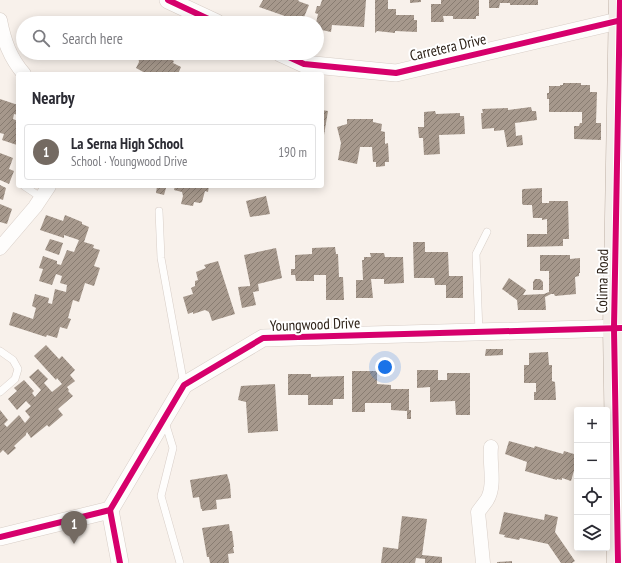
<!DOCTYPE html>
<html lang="en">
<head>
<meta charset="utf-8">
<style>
	:root { --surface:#fff; --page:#f7f7f7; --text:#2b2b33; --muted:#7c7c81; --line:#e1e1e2; --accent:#746a62 }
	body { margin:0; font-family:"PT Sans Narrow",sans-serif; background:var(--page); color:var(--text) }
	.controls { position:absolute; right:12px; bottom:12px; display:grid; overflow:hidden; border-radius:4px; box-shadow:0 2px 10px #0003 }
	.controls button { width:36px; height:36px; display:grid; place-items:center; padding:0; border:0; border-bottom:1px solid var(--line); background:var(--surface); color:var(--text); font:20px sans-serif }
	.you { position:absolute; left:385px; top:367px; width:14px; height:14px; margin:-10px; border:3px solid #fff; border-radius:50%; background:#1a73e8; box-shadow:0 0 0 6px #1a73e833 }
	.badge { display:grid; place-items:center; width:26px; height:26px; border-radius:50%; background:var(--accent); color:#fff; font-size:13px; font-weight:700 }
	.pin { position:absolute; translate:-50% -33px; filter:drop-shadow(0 1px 2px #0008) }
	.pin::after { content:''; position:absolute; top:21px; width:14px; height:12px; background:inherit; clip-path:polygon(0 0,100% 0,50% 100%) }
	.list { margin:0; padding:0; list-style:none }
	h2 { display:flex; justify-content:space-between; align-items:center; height:52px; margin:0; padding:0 16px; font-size:17px }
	h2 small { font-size:13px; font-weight:400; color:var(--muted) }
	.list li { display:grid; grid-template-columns:26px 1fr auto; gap:12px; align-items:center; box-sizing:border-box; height:56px; margin:0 8px 8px; padding:0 8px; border:1px solid var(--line); border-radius:4px }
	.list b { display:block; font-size:15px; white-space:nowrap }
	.list p { margin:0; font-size:13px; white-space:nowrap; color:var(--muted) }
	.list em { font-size:13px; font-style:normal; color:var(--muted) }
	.icon { flex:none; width:22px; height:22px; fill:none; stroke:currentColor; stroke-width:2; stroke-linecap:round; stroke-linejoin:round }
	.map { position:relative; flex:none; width:622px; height:563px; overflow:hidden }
	.search { position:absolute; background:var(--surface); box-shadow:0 2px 10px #0003; left:16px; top:16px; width:308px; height:44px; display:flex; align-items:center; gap:10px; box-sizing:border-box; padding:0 14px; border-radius:22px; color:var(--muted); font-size:15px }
	.panel { position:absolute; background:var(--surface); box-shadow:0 2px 10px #0003; left:16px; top:72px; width:308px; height:116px; border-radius:4px }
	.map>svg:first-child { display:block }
</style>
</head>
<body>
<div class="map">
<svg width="622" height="563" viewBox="0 0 622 563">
	<defs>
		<pattern id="building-hatch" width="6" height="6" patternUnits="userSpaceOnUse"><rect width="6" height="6" fill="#a6988c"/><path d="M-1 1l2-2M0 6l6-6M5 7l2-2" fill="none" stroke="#887c71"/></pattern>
	</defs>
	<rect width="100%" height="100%" fill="#f8f1eb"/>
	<g fill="url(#building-hatch)">
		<polygon points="263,0 299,0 298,1 309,5 302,22 259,7"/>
		<polygon points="322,0 366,0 364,27 332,25 331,32 317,29 317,23 316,23 318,14 315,13 317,6 320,6"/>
		<polygon points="375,0 388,0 388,9 396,9 396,15 414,15 414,20 417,20 417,32 395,31 395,33 377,31 375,33"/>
		<polygon points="410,0 421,0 421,2 410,3"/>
		<polygon points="441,0 479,0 479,16 476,16 476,19 453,19 453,16 443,16 444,22 431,22 431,4 441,4"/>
		<polygon points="489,0 538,0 538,5 510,5 510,3 500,3 499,8 489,8"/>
		<polygon points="132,53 158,53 174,61 173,63 181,67 178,74 147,74 136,68 139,62 138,56 133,57"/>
		<polygon points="563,83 581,83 581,85 590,85 590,92 597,92 596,123 601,123 601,140 574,139 574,126 579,126 580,123 582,123 582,112 549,112 549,99 547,99 547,93 549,93 549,86 560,86 560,85 563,85"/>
		<polygon points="0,99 18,105 18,115 14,114 13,119 18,121 16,130 18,131 18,141 17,145 2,140 4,134 0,133"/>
		<polygon points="531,107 532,111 536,111 537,120 515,123 516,136 522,135 523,145 507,147 504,130 494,131 494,128 482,129 481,113 483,113 482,109 508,108 508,110"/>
		<polygon points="322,110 328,111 324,135 322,134"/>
		<polygon points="435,111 436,114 460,113 460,116 464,116 465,134 439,135 440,154 424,155 423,138 419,138 418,127 424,127 424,112"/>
		<polygon points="347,119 373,119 373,122 382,124 381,131 385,132 385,144 388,143 389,162 385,162 385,166 376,167 376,162 373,162 372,147 360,147 357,164 338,160 341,143 337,127 347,124"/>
		<polygon points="0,153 13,158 9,169 14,171 9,184 0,180"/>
		<polygon points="0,185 6,188 3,200 0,199"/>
		<polygon points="157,186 168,186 166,188 164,195 156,193"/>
		<polygon points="175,186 209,186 208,192 205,191 202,202 200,203 194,202 193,206 181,204 183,196 182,192 174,190"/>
		<polygon points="542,188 542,203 549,203 549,201 568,201 569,239 563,239 563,246 527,247 527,234 547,234 547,219 542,220 542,218 533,218 532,205 523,205 522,203 522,190 523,189"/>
		<polygon points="266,196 270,214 250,217 246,201"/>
		<polygon points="0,204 12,209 7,224 0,222"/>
		<polygon points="46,215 63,221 65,215 82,222 82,224 89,227 84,242 94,245 93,248 100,250 94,266 100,268 94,286 85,283 79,302 73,300 68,318 71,319 67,329 60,327 57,338 47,335 46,337 9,325 13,312 33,319 36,308 32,306 35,294 49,298 48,303 52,304 55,289 66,292 67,285 60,283 62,276 56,274 52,285 39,281 43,269 39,268 43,256 57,261 57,264 61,265 67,250 74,252 79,240 64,235 64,238 40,230"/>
		<polygon points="50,239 63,243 59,255 45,250"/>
		<polygon points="413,242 425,242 425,252 448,252 449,276 463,276 463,298 446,298 446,285 435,285 434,278 414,278"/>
		<polygon points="335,247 336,254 338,254 339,277 343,277 344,300 326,300 326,275 314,275 314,281 296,281 295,275 291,275 291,269 295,269 295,255 312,254 312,248"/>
		<polygon points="276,248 282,278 258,284 259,291 253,292 256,305 242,308 238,287 250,286 250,284 244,255"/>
		<polygon points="370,253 384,253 385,257 403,257 404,283 384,284 384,279 371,279 373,298 356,298 356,280 363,280 362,260 364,260 364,257 371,257"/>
		<polygon points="540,255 570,255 570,259 580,258 580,273 579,273 579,276 575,277 576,294 555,296 554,294 551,294 545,297 546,310 518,310 517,300 502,289 509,278 526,290 523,295 544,294 549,292 549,271 540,271"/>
		<polygon points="218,261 235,314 212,321 209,312 205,310 193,314 193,312 188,314 183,297 193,294 191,288 195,286 195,281 198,280 196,272 206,268 204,265"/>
		<polygon points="535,279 540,279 543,282 543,290 533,290 533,282"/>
		<polygon points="46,345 59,359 62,356 75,370 70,375 75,381 67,387 69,390 68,391 73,396 58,409 63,415 49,427 47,425 31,438 27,432 26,434 26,435 14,446 16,448 8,455 3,450 0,453 0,410 8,420 4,424 7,427 19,415 25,423 30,417 25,411 31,406 26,401 17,410 8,399 17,391 14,388 24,380 34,391 32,393 35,397 41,390 29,377 38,369 48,379 44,383 52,392 62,384 57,378 56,380 34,356"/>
		<polygon points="486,349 503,349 503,355 485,356"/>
		<polygon points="548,352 549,365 552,365 552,381 555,382 556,400 534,400 534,392 536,392 536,383 524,383 524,365 529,365 529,353"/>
		<polygon points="417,370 438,370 438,380 447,380 447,373 470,373 470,415 456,415 455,401 430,402 430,387 417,388"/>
		<polygon points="352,371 377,371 377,384 391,385 391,389 409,389 409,410 411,410 411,419 407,419 407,411 391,410 391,403 365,403 365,412 352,412"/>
		<polygon points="288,374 311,374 311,377 344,376 344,399 333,399 333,405 308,405 308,395 288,395"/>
		<polygon points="275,384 278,431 248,433 246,402 238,400 241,386"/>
		<polygon points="509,441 534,448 535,446 563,454 564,451 577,455 577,460 571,481 562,478 562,480 557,479 557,480 525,471 527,462 505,454"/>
		<polygon points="227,474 230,484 231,498 216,500 217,509 202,511 202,509 201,509 199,497 193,498 190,480"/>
		<polygon points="504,512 544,520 545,514 558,517 555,532 575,561 572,563 561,563 548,544 520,538 519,540 504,537 505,535 499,534"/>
		<polygon points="402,516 427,519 422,555 442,557 442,563 425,563 425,559 416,558 415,563 381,563 383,547 398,549"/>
		<polygon points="229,524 230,531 232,531 234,547 233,547 234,553 228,554 229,563 210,563 209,557 207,557 202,528"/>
		<polygon points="512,561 512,563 497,563 497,562"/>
	</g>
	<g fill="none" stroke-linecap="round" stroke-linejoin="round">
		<defs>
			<g id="service">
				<polyline points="24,186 42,198"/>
				<polyline points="159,211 161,258 184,385"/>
				<polyline points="479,332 476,254 487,232"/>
				<polyline points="0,351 13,360 18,369 15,379 0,392"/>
				<polyline points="165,422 173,448 161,496 180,563"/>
			</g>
			<g id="minor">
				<path d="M0,20C4,41 10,58 24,74"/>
				<polyline points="0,248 35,207 49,186"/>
				<path d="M483,563L478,512C481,508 484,504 487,500C496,485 489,463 491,447"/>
			</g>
			<g id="tertiary">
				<polyline points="168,0 217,23"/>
				<polyline points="280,53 304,64 396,73 622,20"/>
				<polyline points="110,510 120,563"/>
				<polyline points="0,537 110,510 184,385 263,338 622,328"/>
			</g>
			<polyline id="primary" points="618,563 614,328 620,0"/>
		</defs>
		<use href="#service" stroke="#d8cec7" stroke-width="8"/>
		<use href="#minor" stroke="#d8cec7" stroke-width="15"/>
		<use href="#tertiary" stroke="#d8cec7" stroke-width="18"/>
		<use href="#primary" stroke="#bfb2a7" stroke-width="23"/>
		<use href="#service" stroke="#fefdfc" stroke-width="7"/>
		<use href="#minor" stroke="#fefdfc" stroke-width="14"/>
		<use href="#tertiary" stroke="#fefdfc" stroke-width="17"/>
		<use href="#primary" stroke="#f3ede8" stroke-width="22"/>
		<defs>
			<g id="cycleway">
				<polyline points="168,0 217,23"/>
				<polyline points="280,53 304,64 396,73 622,20"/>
				<polyline points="110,510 120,563"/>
				<polyline points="0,537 110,510 184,385 263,338 622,328"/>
				<polyline points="618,563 614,328 620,0"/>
			</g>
		</defs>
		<use href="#cycleway" stroke="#fff" stroke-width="8"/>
		<use href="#cycleway" stroke="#d6006c" stroke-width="6"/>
	</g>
	<g text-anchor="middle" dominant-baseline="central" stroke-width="4" stroke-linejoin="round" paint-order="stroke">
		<g font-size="15" fill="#2d2218" stroke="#fff">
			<text transform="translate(448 47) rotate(-13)">Carretera Drive</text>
			<text transform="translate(602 281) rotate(-89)">Colima Road</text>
			<text transform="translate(315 324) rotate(-2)">Youngwood Drive</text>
		</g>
	</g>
</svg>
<div class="controls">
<button>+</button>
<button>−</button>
<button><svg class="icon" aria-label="locate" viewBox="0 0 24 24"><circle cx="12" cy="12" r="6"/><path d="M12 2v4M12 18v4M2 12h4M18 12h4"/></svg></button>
<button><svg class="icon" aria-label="layers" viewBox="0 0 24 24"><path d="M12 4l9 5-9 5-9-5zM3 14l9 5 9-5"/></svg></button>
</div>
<div class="you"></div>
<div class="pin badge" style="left:74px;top:544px">1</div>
<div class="search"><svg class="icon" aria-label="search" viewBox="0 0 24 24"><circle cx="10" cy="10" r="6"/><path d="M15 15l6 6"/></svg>Search here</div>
<section class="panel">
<h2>Nearby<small></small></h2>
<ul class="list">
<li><span class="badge">1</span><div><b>La Serna High School</b><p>School · Youngwood Drive</p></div><em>190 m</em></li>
</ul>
</section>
</div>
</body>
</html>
